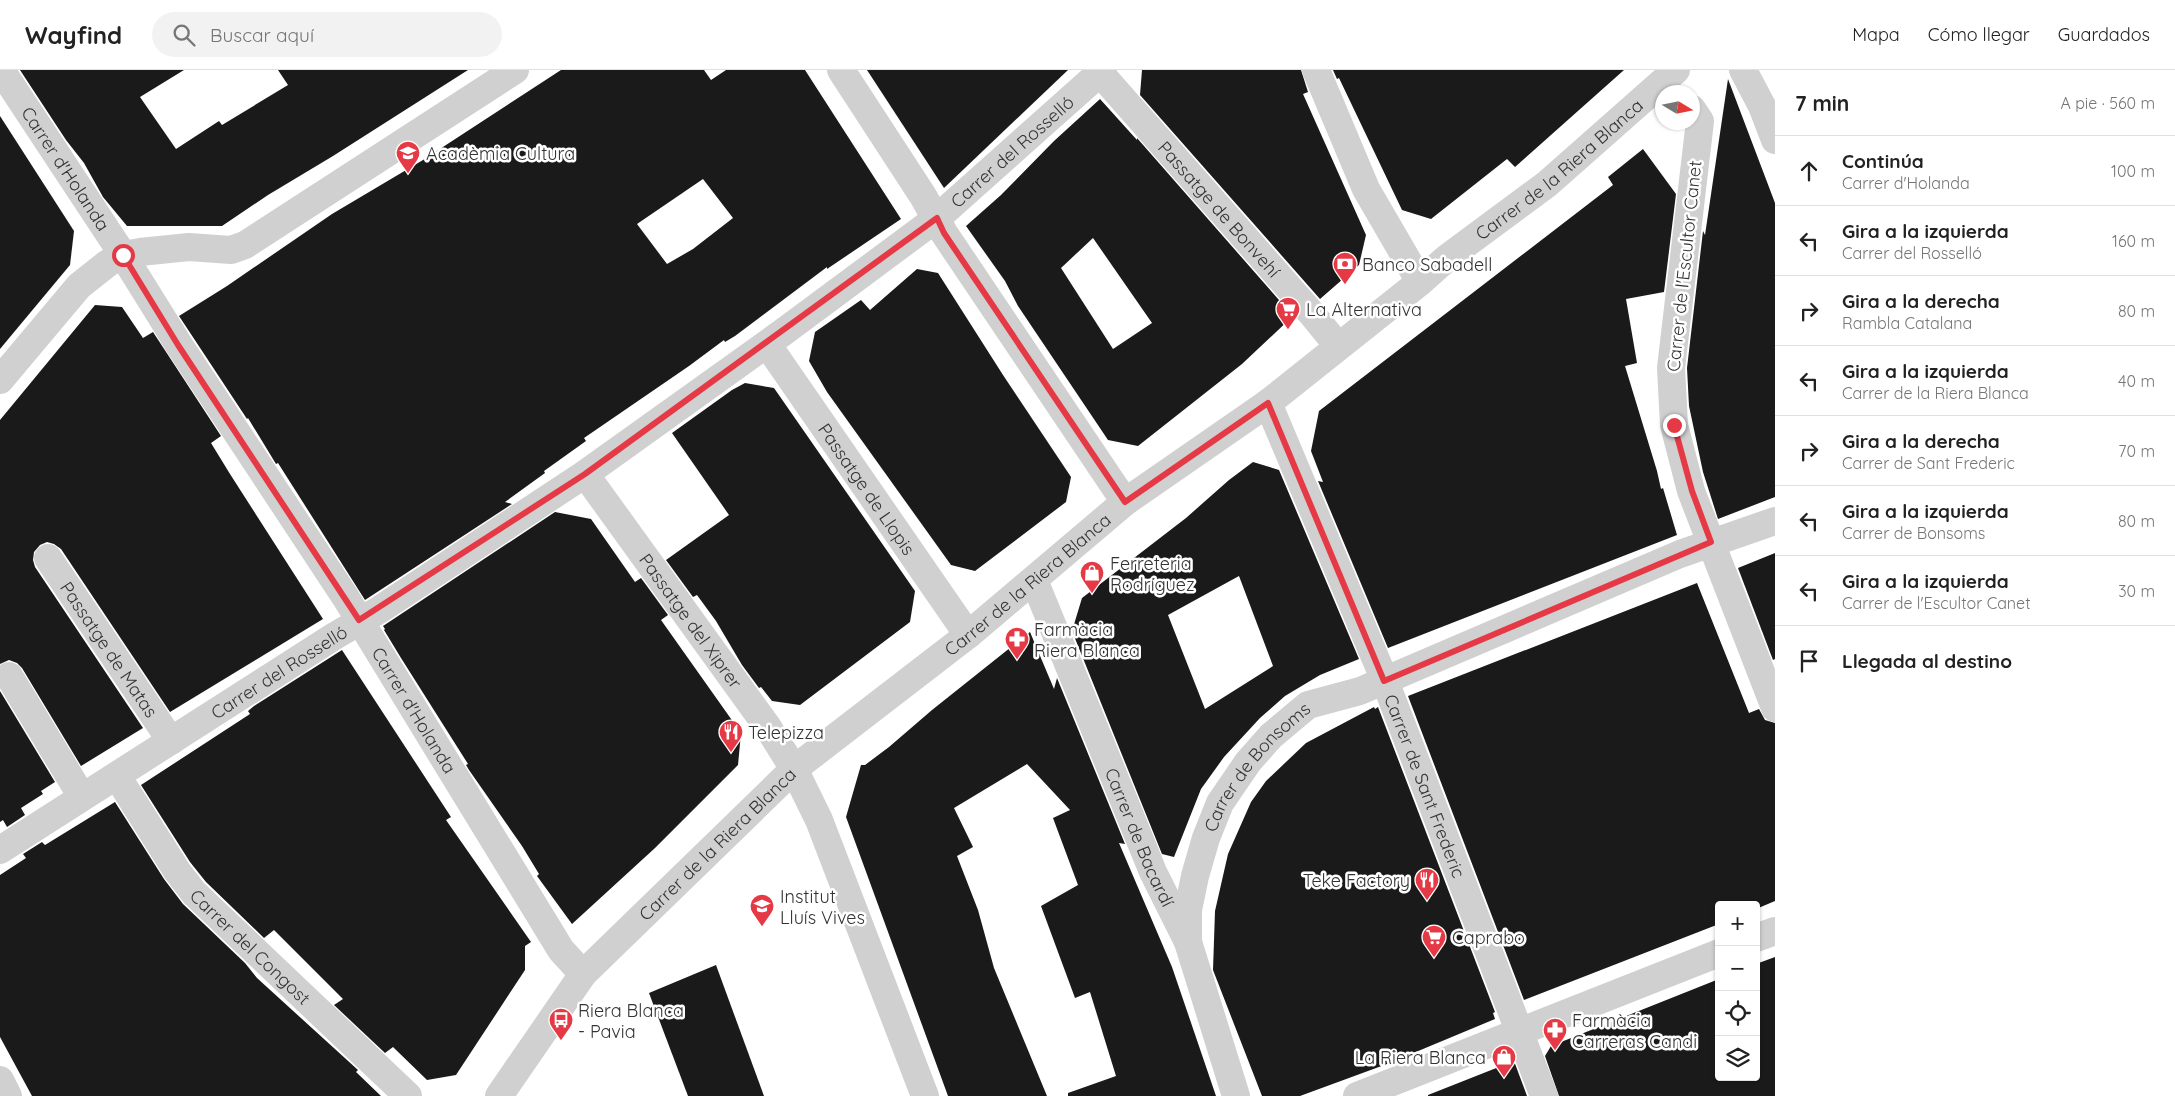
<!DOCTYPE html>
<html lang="es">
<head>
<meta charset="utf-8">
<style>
	:root { --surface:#fff; --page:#f2f2f2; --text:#222; --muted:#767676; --line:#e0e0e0 }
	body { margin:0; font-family:Quicksand,sans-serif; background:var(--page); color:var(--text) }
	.controls { position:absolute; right:15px; bottom:15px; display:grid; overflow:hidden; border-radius:5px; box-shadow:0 1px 4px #0004 }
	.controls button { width:45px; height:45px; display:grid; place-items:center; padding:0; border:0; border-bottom:1px solid var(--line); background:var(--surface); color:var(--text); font:25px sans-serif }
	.compass { position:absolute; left:1655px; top:15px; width:45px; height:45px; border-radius:50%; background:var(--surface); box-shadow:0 1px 4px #0004; rotate:100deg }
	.stop { position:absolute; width:15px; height:15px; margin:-11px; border:4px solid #e63946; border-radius:50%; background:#fff }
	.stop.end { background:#e63946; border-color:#fff; box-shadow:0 1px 5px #0008 }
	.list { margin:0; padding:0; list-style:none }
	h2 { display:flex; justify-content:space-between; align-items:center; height:65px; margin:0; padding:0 20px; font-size:21px }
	h2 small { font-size:16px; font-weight:400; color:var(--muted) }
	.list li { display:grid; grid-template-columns:32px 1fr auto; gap:15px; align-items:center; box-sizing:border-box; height:70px; padding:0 20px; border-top:1px solid var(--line) }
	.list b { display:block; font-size:19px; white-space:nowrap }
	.list p { margin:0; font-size:16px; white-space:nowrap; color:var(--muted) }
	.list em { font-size:16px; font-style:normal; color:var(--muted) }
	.icon { flex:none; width:28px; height:28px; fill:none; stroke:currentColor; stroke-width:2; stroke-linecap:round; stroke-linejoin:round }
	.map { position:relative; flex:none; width:1775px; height:1026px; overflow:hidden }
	header { display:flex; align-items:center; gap:30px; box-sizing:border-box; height:70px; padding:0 25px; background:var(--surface); border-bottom:1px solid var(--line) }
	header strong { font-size:24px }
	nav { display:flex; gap:28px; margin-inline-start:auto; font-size:18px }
	.search { width:350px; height:45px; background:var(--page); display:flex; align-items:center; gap:12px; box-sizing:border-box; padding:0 18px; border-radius:28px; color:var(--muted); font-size:19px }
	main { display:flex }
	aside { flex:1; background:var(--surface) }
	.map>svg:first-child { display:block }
</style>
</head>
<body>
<header>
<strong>Wayfind</strong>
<div class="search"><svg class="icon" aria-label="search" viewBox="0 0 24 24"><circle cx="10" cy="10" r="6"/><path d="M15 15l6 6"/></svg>Buscar aquí</div>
<nav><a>Mapa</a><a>Cómo llegar</a><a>Guardados</a></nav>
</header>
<main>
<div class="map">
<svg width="1775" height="1026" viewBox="0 0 1775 1026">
	<rect width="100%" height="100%" fill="#fff"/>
	<g fill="#1a1a1a" fill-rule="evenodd">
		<polygon points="20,0 184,0 140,27 176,79 219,51 222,55 288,15 278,0 468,0 333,86 268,125 222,156 127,156 103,127 84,93 66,70"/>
		<path d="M561,0H704L711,10L726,0H805L901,149L827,199V197L735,266L725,272L724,270L689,296L584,368L586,371L544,401L545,403L505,432L512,434L365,530L278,393L276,394L248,348L247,349L179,246L227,216L332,144L423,90ZM703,109L733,148L693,179L667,194L637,154Z"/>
		<polygon points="867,0 1068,0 944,118"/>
		<polygon points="1142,0 1301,0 1308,22 1303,24 1366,165 1359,195 1320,229 1140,25"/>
		<polygon points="1333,0 1624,0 1515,97 1507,89 1431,149 1402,140 1339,8 1337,9"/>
		<polygon points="1728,9 1775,133 1775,427 1718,449 1703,402 1689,336 1687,298 1703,161 1705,165"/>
		<path d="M1100,29L1137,70V68L1293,246L1242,294L1138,376L1108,370L1018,236L1005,211L966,156L1001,125L1054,71ZM1093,168L1152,253L1113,279L1061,198Z"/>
		<polygon points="0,46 74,161 70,195 0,279"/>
		<polygon points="1643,79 1676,124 1664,222 1626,229 1637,293 1625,296 1657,401 1661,419 1663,418 1677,465 1388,578 1318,411 1323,412 1311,381 1319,341 1613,115 1608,107"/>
		<polygon points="917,199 938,203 1003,305 1071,407 1066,432 975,501 951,495 827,322 809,291 815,262 861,230 870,240"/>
		<polygon points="95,235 122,237 143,268 153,262 221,366 211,373 230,404 323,549 170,642 61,479 54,474 47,472 40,475 34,482 33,490 35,497 143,658 81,696 22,598 17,593 9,590 0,594 0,350"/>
		<polygon points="745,313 774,318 915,521 910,552 800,635 772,631 761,617 759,618 742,595 716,551 697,525 693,527 666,490 729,445 672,363 732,320"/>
		<path d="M1253,392L1279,400L1359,589L1320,605L1285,626L1260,648L1224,687L1201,719L1174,787L1162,784L1072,561L1082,528L1186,448L1229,410ZM1239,506L1273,596L1205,639L1168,545Z"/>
		<polygon points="555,442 591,449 635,512 641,508 668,545 661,550 741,663 738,695 655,778 572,854 537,806 539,804 522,776 469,700 466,695 468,694 401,588 384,560 385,559 383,556"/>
		<polygon points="1775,483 1775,589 1773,590 1738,498"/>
		<polygon points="1697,513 1749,643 1759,639 1765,650 1775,653 1775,831 1756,839 1756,835 1719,835 1719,854 1524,930 1408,626"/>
		<polygon points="1030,562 1054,619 1057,608 1125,774 1119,773 1172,897 1216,1026 1068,1026 1068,1023 1116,1006 1090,922 1075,928 1041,836 1078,815 1053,748 1070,740 1027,694 954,738 973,777 957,786 978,840 994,898 1047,1026 948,1026 846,747 861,695 865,695 889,677 932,640"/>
		<polygon points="342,580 451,747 446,750 531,872 525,876 525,900 456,1005 427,1010 393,977 385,983 334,935 343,929 274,860 264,868 206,812 190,792 141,715 250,644 248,641 254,636"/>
		<polygon points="0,621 55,712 41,721 43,724 21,738 25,745 7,757 3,750 0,752"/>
		<polygon points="1374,637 1375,639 1378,637 1495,942 1493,943 1495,949 1387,994 1300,1026 1262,1026 1213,900 1215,841 1228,784 1251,732 1266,711 1306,673"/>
		<polygon points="115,732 164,809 183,834 245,893 257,908 358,1000 356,1002 381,1026 32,1026 0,967 0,805 26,788 23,784 42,772 45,775"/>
		<polygon points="1775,887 1775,1026 1559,1026 1545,986 1551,976 1719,909 1719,1007 1756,1007 1756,894"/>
		<polygon points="716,895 764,1026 688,1026 649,923"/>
		<polygon points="1514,991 1527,1026 1428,1026 1428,1025"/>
	</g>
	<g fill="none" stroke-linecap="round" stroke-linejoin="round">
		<g stroke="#d0d0d0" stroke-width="28">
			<path id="s1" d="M1,0L123,185L179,275L346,528L561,880L583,904"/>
			<polyline points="841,0 923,126 944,163 1125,432"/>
			<polyline points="1316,0 1366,119 1420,212"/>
			<polyline points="1743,0 1762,36 1775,70"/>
			<path id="s2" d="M1100,3L1312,244L1338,276"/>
			<polyline points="1692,39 1700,51 1671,298 1674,355 1691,421 1775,638"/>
			<path id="s3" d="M767,274L968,565"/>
			<polyline points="0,310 79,216 108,193 123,185 140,182 189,177 231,180 245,175 515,0"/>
			<path id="s4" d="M1268,333L1385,611L1544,1026"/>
			<path id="s5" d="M585,404L767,656L794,699L819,750L925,1026"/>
			<path id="s6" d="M48,488L171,671"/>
			<path id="s7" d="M1034,510L1153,802L1188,872L1236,1026"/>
			<polyline points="9,606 82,727"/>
			<path id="s8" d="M117,706L177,801L194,823L408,1026"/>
			<path id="s9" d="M0,780L333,567L379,540L585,404L782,263L937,148L1103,0"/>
			<polyline points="1756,868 1775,861"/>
			<path id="s10" d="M1188,872V840L1195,806L1206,768L1220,733L1248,692L1271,666L1308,635L1360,621L1680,484L1775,451"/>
			<polyline points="0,1010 8,1026"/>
			<path id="s11" d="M499,1026L583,904L794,699L968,565L1125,432L1268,333L1420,212L1447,188L1547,114L1676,0"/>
			<polyline points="1357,1026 1719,883"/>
		</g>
	</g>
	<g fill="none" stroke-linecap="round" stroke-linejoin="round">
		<polyline stroke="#e63946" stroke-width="6" points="123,185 178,275 359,550 585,404 937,148 944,163 1125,432 1268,333 1384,611 1711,472 1692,421 1674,355"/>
	</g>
	<defs>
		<symbol id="school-pin" viewBox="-11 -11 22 30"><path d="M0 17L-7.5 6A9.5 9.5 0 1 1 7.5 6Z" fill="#e63946" stroke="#fff"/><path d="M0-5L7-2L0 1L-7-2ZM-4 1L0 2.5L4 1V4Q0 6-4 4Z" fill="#fff"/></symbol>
		<symbol id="bank-pin" viewBox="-11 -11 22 30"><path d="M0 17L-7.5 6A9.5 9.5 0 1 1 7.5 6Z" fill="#e63946" stroke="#fff"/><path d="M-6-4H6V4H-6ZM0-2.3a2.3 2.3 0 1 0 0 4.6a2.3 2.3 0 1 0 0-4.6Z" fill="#fff"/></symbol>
		<symbol id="supermarket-pin" viewBox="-11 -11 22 30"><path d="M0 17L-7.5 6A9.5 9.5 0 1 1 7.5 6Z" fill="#e63946" stroke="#fff"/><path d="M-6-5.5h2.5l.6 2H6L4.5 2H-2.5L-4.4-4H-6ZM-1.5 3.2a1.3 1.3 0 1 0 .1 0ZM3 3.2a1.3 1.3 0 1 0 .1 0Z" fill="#fff"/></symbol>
		<symbol id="shop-pin" viewBox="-11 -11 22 30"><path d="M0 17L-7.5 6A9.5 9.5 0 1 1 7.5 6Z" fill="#e63946" stroke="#fff"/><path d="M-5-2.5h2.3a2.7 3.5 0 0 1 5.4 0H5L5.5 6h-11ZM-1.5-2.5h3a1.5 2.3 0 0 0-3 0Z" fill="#fff"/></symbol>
		<symbol id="pharmacy-pin" viewBox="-11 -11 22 30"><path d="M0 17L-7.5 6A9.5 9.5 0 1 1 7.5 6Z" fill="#e63946" stroke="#fff"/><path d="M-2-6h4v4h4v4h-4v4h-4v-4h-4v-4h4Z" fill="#fff"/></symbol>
		<symbol id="restaurant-pin" viewBox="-11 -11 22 30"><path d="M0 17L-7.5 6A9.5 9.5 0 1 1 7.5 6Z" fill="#e63946" stroke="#fff"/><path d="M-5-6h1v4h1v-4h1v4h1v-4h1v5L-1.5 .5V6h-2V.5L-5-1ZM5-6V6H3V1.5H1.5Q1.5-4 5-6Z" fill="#fff"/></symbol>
		<symbol id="bus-pin" viewBox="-11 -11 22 30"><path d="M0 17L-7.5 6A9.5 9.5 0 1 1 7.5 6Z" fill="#e63946" stroke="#fff"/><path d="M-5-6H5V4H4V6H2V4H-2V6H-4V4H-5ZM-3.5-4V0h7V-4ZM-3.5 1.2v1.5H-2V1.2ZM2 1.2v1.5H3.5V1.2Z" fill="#fff"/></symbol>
	</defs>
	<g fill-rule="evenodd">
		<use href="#school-pin" x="394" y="69" width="28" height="38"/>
		<use href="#bank-pin" x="1331" y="180" width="28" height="38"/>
		<use href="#supermarket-pin" x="1274" y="225" width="28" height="38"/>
		<use href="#shop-pin" x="1078" y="489" width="28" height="38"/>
		<use href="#pharmacy-pin" x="1003" y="555" width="28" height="38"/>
		<use href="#restaurant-pin" x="717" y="648" width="28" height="38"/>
		<use href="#restaurant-pin" x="1413" y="796" width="28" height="38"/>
		<use href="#school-pin" x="748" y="822" width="28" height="38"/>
		<use href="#supermarket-pin" x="1420" y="853" width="28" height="38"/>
		<use href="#bus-pin" x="547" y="936" width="28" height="38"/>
		<use href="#pharmacy-pin" x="1541" y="946" width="28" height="38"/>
		<use href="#shop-pin" x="1490" y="973" width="28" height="38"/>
	</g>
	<g text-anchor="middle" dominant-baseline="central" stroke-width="5" stroke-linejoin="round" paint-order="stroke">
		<g font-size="18" fill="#333" stroke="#fff">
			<text stroke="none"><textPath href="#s9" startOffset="1231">Carrer del Rosselló</textPath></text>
			<text stroke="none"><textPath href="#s1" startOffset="118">Carrer d'Holanda</textPath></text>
			<text stroke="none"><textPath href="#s11" startOffset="1415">Carrer de la Riera Blanca</textPath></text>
			<text stroke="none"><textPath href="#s2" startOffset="181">Passatge de Bonvehí</textPath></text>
			<text transform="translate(1684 196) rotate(-84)">Carrer de l'Escultor Canet</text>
			<text stroke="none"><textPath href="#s3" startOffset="176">Passatge de Llopis</textPath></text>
			<text stroke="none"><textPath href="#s11" startOffset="740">Carrer de la Riera Blanca</textPath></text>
			<text stroke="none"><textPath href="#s5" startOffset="181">Passatge del Xiprer</textPath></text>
			<text stroke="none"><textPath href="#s6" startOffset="110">Passatge de Matas</textPath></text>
			<text stroke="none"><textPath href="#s9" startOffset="331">Carrer del Rosselló</textPath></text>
			<text stroke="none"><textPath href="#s1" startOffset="762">Carrer d'Holanda</textPath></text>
			<text stroke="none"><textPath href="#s10" startOffset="195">Carrer de Bonsoms</textPath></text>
			<text stroke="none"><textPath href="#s4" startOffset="414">Carrer de Sant Frederic</textPath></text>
			<text stroke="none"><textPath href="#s7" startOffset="278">Carrer de Bacardí</textPath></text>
			<text stroke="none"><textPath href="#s11" startOffset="335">Carrer de la Riera Blanca</textPath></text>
			<text stroke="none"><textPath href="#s8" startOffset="218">Carrer del Congost</textPath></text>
		</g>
		<g font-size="18" fill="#333" stroke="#fff" text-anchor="start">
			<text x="426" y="83">Acadèmia Cultura</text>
			<text x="1362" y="194">Banco Sabadell</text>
			<text x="1306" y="239">La Alternativa</text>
			<text x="1110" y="493">Ferreteria<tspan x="1110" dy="21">Rodríguez</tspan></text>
			<text x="1034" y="559">Farmàcia<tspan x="1034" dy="21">Riera Blanca</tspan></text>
			<text x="748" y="662">Telepizza</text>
			<text x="1410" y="810" text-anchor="end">Teke Factory</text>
			<text x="780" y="826">Institut<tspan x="780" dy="21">Lluís Vives</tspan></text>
			<text x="1452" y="867">Caprabo</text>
			<text x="578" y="940">Riera Blanca<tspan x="578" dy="21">- Pavia</tspan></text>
			<text x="1572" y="950">Farmàcia<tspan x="1572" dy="21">Carreras Candi</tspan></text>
			<text x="1486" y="987" text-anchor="end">La Riera Blanca</text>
		</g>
	</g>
</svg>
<div class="controls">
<button>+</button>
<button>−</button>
<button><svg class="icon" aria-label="locate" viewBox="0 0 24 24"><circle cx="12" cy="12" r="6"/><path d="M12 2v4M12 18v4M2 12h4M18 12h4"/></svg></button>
<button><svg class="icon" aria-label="layers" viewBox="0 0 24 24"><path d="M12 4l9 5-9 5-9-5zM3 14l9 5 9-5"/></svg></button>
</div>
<svg class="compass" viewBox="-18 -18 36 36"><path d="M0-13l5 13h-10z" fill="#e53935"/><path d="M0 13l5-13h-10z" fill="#767676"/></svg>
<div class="stop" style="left:123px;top:185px"></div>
<div class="stop end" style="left:1674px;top:355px"></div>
</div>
<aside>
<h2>7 min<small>A pie · 560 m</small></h2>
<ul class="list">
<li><svg class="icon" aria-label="ahead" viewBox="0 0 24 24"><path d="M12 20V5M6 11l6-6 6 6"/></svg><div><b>Continúa</b><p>Carrer d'Holanda</p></div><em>100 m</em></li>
<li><svg class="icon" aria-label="left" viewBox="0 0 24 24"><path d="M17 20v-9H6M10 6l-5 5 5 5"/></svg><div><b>Gira a la izquierda</b><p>Carrer del Rosselló</p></div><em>160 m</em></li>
<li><svg class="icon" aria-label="right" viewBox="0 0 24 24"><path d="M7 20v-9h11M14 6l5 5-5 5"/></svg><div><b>Gira a la derecha</b><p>Rambla Catalana</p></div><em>80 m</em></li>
<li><svg class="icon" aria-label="left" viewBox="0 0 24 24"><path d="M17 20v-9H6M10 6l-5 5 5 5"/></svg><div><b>Gira a la izquierda</b><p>Carrer de la Riera Blanca</p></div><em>40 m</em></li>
<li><svg class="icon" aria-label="right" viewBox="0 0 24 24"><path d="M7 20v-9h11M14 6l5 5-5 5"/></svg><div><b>Gira a la derecha</b><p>Carrer de Sant Frederic</p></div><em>70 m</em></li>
<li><svg class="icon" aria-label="left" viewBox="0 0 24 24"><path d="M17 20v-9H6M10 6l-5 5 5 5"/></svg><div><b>Gira a la izquierda</b><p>Carrer de Bonsoms</p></div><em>80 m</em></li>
<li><svg class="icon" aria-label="left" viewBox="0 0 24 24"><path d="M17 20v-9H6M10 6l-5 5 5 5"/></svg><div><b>Gira a la izquierda</b><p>Carrer de l'Escultor Canet</p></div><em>30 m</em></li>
<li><svg class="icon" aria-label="arrive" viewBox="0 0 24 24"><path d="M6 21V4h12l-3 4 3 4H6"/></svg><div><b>Llegada al destino</b></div></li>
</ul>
</aside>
</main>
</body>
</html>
